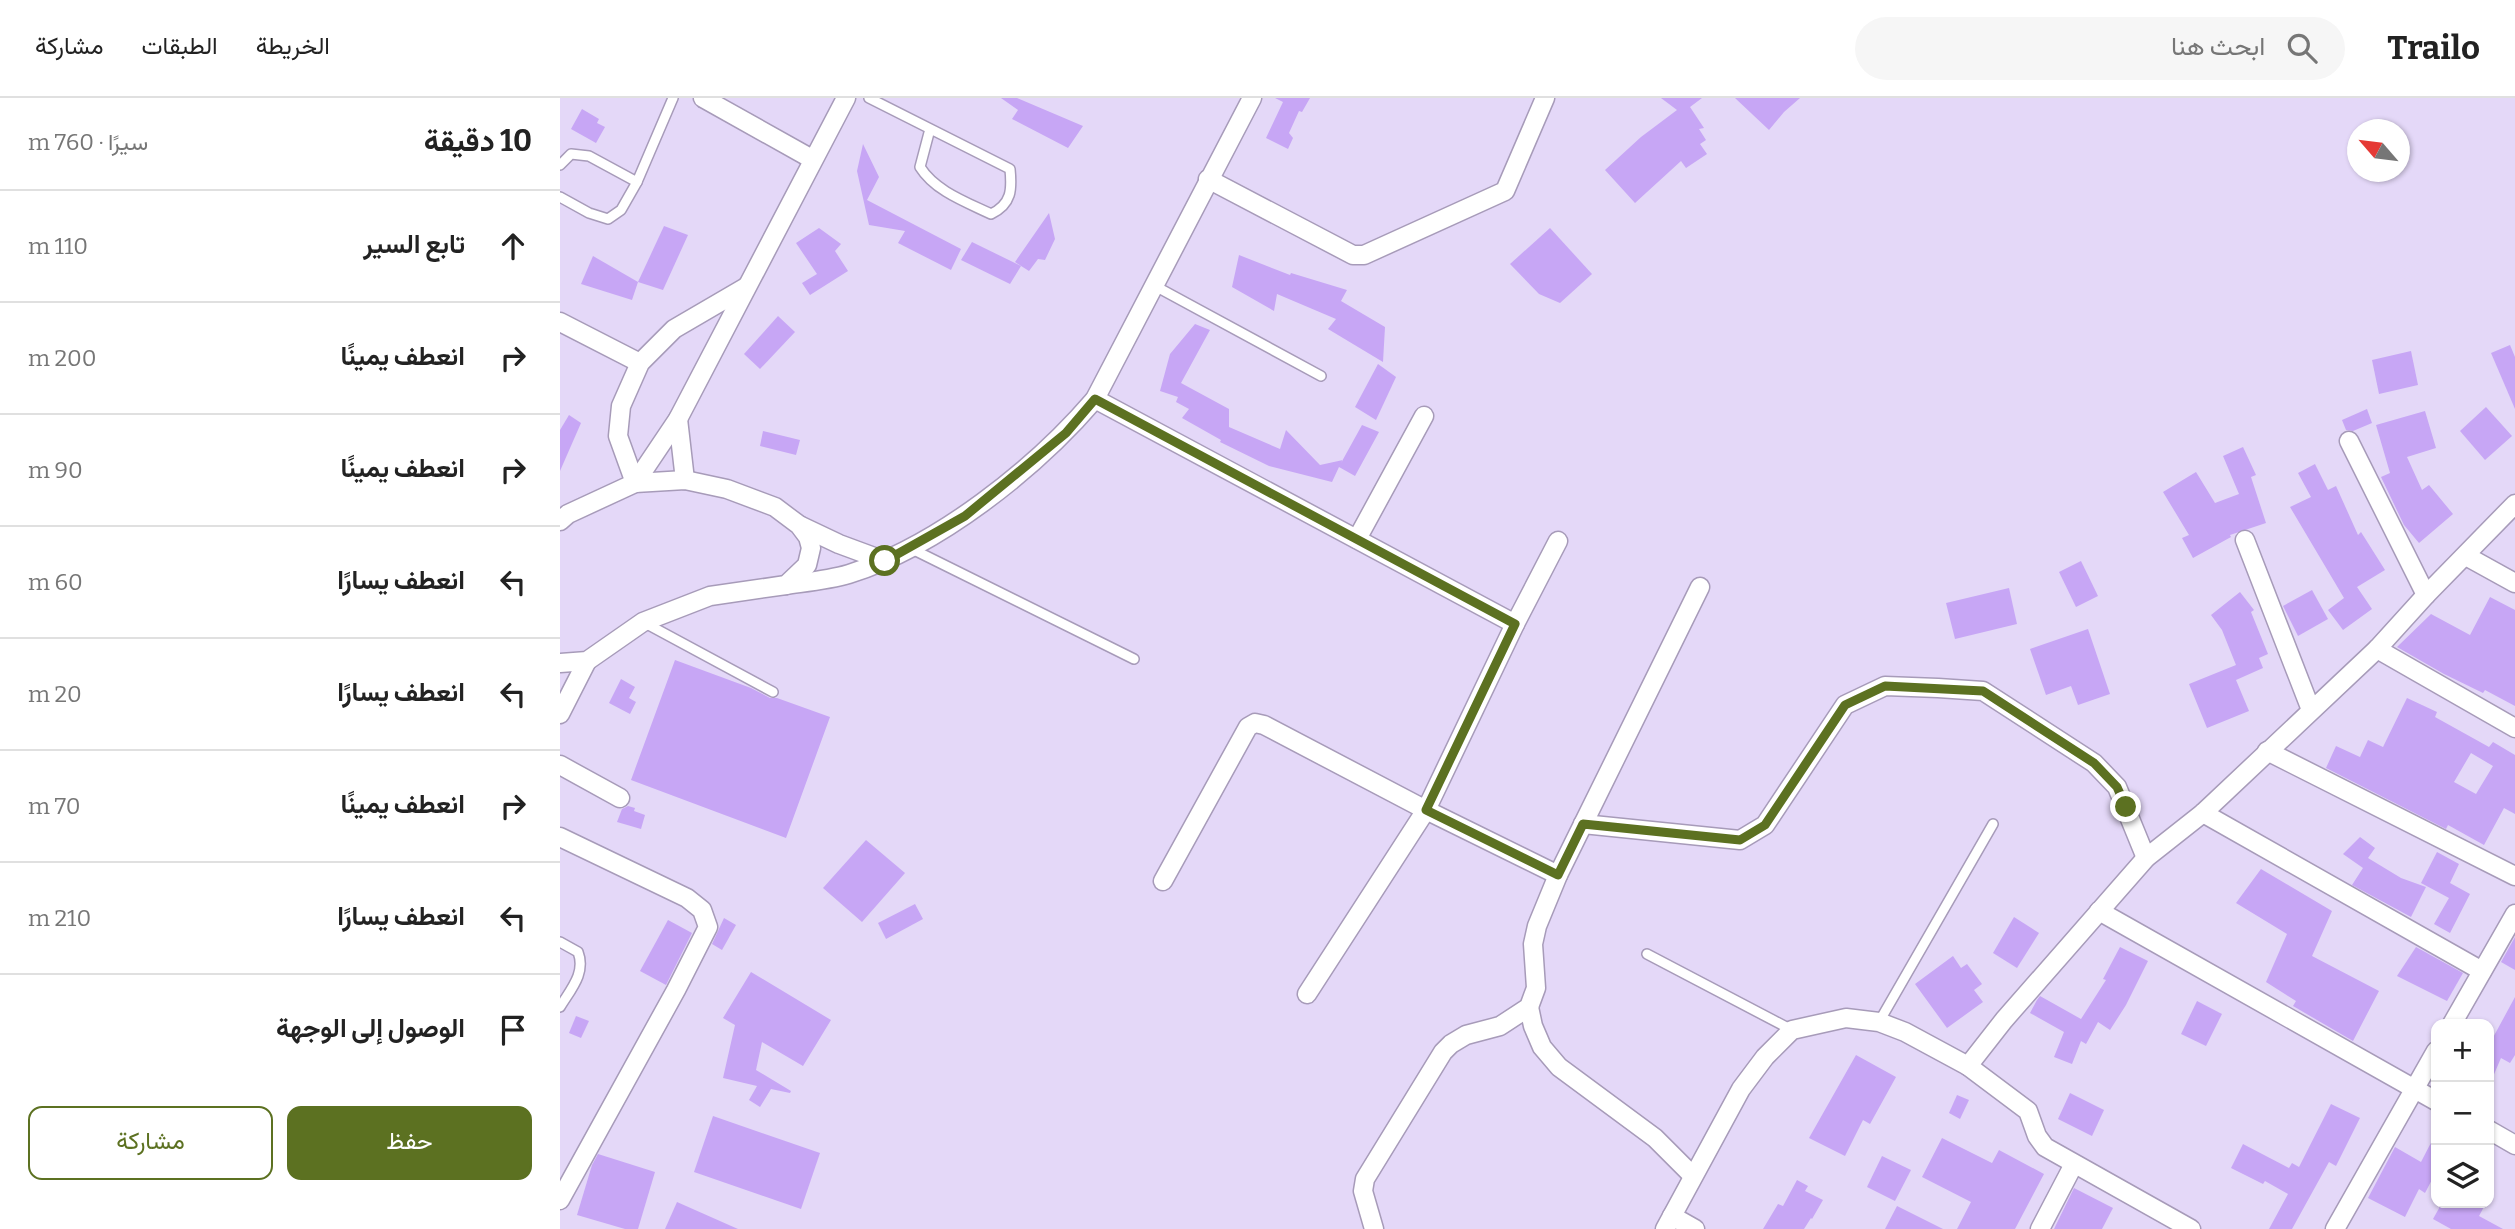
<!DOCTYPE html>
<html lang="ar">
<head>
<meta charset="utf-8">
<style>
	:root { --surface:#fff; --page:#f6f6f6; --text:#222; --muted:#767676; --line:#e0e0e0; --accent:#5c7121 }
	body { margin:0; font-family:Bitter,Vazirmatn,serif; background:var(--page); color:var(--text); direction:rtl }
	.controls { position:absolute; right:21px; bottom:21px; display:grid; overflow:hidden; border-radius:14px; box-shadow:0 2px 5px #0004 }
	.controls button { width:63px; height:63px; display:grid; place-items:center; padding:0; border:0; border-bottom:2px solid var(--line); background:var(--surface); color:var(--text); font:35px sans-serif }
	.compass { position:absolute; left:1787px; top:21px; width:63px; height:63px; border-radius:50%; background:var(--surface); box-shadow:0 2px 5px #0004; rotate:298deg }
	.stop { position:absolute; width:21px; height:21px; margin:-16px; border:5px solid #5c7121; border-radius:50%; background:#fff }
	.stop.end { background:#5c7121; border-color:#fff; box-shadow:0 2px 7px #0008 }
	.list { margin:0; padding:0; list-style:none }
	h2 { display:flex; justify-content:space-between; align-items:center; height:91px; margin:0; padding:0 28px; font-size:30px }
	h2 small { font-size:23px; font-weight:400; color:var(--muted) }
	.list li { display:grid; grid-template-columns:46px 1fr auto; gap:21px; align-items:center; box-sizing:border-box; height:112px; padding:0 28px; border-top:2px solid var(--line) }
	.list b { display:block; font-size:26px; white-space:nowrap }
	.list em { font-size:23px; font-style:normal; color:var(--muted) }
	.actions { display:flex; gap:14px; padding:21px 28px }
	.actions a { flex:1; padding:16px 0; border:2px solid var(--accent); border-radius:14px; text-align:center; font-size:24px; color:var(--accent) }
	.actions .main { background:var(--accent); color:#fff }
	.icon { flex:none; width:38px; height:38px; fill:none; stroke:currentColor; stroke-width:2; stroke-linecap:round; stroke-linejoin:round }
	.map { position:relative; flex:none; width:1955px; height:1131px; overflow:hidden; direction:ltr }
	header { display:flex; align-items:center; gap:42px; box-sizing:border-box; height:98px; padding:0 35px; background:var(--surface); border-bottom:2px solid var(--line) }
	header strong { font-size:33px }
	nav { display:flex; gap:38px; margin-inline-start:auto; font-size:24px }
	.search { width:490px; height:63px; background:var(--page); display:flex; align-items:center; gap:18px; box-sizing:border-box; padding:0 24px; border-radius:38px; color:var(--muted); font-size:26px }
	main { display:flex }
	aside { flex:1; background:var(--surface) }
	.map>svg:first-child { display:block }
</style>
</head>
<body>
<header>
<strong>Trailo</strong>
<div class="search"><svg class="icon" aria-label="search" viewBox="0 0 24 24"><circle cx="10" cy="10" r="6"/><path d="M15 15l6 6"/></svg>ابحث هنا</div>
<nav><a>الخريطة</a><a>الطبقات</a><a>مشاركة</a></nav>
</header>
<main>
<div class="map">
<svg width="1955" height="1131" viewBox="0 0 1955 1131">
	<rect width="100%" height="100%" fill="#e4d8f8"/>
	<g fill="#c7a6f5" fill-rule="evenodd">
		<polygon points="441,0 457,0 523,28 508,50 452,21 458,12"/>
		<polygon points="715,0 750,0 742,14 739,13 729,35 733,40 728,51 706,40 723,4"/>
		<polygon points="1101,0 1142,0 1130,9 1144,30 1139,31 1146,42 1140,46 1147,56 1126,70 1121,63 1075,105 1045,72 1081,39 1117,12"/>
		<polygon points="1175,0 1240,0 1224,14 1209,32"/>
		<polygon points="22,11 39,21 37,25 45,29 36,45 11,31"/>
		<polygon points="303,46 319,79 307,102 401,151 391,172 338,145 345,133 309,127 297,73"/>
		<polygon points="489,115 495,141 485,162 478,161 469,173 455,164"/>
		<polygon points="104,128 128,137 103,192 78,184"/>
		<polygon points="259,130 281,146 275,153 288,173 250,197 242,185 257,176 236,145"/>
		<polygon points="990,130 1032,176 1000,205 979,196 950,166"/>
		<polygon points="412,144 461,168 450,186 401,162"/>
		<polygon points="679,157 730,177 731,175 787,192 781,203 825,229 823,264 768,231 776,221 717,196 714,213 672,189"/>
		<polygon points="33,158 78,184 72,202 21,186"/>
		<polygon points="218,218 235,234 200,271 184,256"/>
		<polygon points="635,226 650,232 621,285 669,311 669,329 720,351 726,332 760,367 783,362 781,365 802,327 819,334 795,378 779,369 772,384 709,368 660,344 661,342 622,320 629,311 616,304 618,299 600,293 610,256"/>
		<polygon points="1950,247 1955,259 1955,311 1931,255"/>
		<polygon points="1851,253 1858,287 1819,296 1812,262"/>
		<polygon points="818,266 836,279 816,322 795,309"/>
		<polygon points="1926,309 1952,338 1925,362 1900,333"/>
		<polygon points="1807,311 1812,325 1793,333 1786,332 1782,322"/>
		<polygon points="1865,313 1876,350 1847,359 1862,392 1869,387 1893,416 1859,445 1844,427 1821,379 1830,375 1816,327"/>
		<polygon points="9,317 21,325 0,373 0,332"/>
		<polygon points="203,333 240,342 236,357 200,348"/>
		<polygon points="1683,349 1696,377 1691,379 1706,425 1670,437 1671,439 1633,460 1622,440 1629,437 1603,394 1636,374 1655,405 1679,396 1663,358"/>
		<polygon points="1755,366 1768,392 1776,388 1798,437 1801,434 1825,472 1797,489 1812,511 1783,532 1768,512 1784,500 1730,409 1751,399 1738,375"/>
		<polygon points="1521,463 1538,498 1516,509 1499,474"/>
		<polygon points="1449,490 1457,526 1395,541 1386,505"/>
		<polygon points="1752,492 1768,521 1738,538 1723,508"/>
		<polygon points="1680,494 1694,512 1691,514 1708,556 1699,560 1703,570 1676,582 1689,613 1647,630 1629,586 1676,567 1662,532 1651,517"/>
		<polygon points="1930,499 1955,512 1955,608 1925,592 1923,595 1884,576 1837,549 1871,516 1910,537"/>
		<polygon points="1528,531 1550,596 1518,607 1511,588 1486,597 1470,551"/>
		<polygon points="115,562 191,590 210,600 217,600 270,619 226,740 71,682"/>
		<polygon points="61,581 75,589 69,600 76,604 70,616 49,605"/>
		<path d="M1847,600L1877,614L1875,619L1929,649L1933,644L1955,657V716L1944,710L1924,747L1888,727L1886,731L1766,670L1776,648L1800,659L1808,642L1823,649ZM1911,655L1933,668L1916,696L1894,684Z"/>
		<polygon points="68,708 75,710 74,713 85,717 81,731 57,724 62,711"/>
		<polygon points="1800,739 1815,750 1808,760 1841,780 1866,789 1851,819 1792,787 1803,770 1783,756"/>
		<polygon points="306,742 345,775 302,824 263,790"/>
		<polygon points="1877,754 1899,766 1890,785 1910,796 1890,835 1874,826 1889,800 1861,785"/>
		<polygon points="1701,771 1772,813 1752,858 1819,893 1793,943 1733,908 1736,903 1706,884 1727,836 1676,805"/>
		<polygon points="355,806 363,821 326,841 318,825"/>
		<polygon points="1454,819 1479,835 1457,870 1433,855"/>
		<polygon points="164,820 176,827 162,852 152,846"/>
		<polygon points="108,822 132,835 106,887 80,873"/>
		<polygon points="1955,839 1955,872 1941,864"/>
		<polygon points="1560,849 1588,863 1566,907 1550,932 1538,924 1526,946 1521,943 1512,966 1494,959 1504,934 1470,915 1477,902 1480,898 1521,921 1546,882 1543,881"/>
		<polygon points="1856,849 1903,875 1887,903 1837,878"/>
		<polygon points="1393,858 1401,870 1407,866 1422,886 1414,892 1423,904 1387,930 1355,886"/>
		<polygon points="191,874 271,922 243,968 202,944 196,972 231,993 230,995 211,991 200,1009 189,1002 197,988 163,980 175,927 163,920"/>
		<polygon points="1955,899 1955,957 1950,965 1941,960 1929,988 1929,947"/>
		<polygon points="1637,903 1662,916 1646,948 1621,936"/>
		<polygon points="16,918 29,923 21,940 9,935"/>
		<polygon points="1296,957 1336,979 1310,1026 1303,1022 1285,1058 1249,1040"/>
		<polygon points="1510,995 1544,1012 1532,1038 1498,1021"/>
		<polygon points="1397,997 1409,1002 1400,1021 1389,1015"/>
		<polygon points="1771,1006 1800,1020 1776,1068 1769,1064 1732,1131 1709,1131 1728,1096 1705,1083 1703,1086 1671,1070 1683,1046 1729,1070 1732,1065 1739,1069"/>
		<polygon points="153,1018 260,1055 241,1111 134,1074"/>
		<polygon points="1876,1035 1876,1074 1865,1095 1859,1091 1845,1119 1808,1100 1835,1049 1861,1064"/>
		<polygon points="1382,1040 1432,1065 1439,1052 1484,1076 1455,1131 1397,1131 1411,1104 1362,1079"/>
		<polygon points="38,1056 95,1074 78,1131 65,1131 17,1117 32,1067"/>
		<polygon points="1322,1058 1351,1072 1335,1103 1307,1089"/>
		<polygon points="1237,1082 1248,1088 1245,1093 1263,1102 1252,1121 1251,1120 1244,1131 1203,1131 1218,1106 1223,1108"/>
		<polygon points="1514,1090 1553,1110 1542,1131 1494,1131"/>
		<polygon points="117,1104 178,1131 105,1131"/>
		<polygon points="1882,1105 1926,1105 1919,1118 1943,1131 1891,1131 1873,1121"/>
		<polygon points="1337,1108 1383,1131 1325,1131"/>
	</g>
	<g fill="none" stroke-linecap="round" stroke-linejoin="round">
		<defs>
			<g id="service">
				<path d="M309,0L450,71C452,91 452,106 431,116C406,104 375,93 360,69L370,31"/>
				<polyline points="0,67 11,56 29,58 77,84"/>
				<polyline points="0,99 29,115 48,121 61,112 77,84 113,0"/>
				<polyline points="595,188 761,278"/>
				<polyline points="350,450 574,561"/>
				<polyline points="85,525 213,594"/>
				<path d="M0,844L18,854C26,875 11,891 0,909"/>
				<polyline points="1087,856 1232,932"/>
				<polyline points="1319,924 1433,726"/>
			</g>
			<g id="minor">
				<polyline points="143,0 252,61"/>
				<polyline points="648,81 793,157 804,157 945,93 985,0"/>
				<polyline points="0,224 80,265"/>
				<polyline points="535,301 955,526"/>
				<polyline points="118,321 125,382"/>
				<polyline points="1789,343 1866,497"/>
				<polyline points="75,385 118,321 286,0"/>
				<polyline points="75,385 58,338 61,308 80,265 114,231 186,189"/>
				<polyline points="0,423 8,416 75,385 125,382 167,391 215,409 239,427 248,439 251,450 247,467 226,487 150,498 83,524 27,563 0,565"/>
				<polyline points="241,428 279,446 325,463"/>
				<polyline points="797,441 864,318"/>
				<polyline points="1685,442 1751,612"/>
				<polyline points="1906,458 1955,485"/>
				<path d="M226,487C247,484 269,482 289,476C378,448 475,371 535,301L692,0"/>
				<polyline points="1817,551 1955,630"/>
				<polyline points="0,616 27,563"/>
				<polyline points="1707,653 1955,778"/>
				<polyline points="0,667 60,700"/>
				<polyline points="1643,715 1922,873"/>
				<polyline points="1023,726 1180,742 1205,727 1285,607 1325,588 1378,590 1423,593 1534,665 1557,689 1586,760"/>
				<polyline points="0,739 127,800 142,812 148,829 116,892 0,1102"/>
				<polyline points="603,783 688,629 695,625 704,627 866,712 998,777"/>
				<polyline points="1539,813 1876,1003"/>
				<polyline points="747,896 866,712 955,526 998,443"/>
				<polyline points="969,909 973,928 982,949 999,969 1095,1040 1133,1078"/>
				<polyline points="1892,926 1955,816"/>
				<polyline points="1408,968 1468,1013 1477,1038 1485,1049 1631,1131"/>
				<polyline points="1929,1032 1955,1047"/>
				<polyline points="1112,1118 1135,1131"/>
				<polyline points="814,1131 803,1093 805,1081 883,954 891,946 906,937 940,928 969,909 976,890 973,846 977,828 998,777 1140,489"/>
				<polyline points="1105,1131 1181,991 1205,959 1232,932 1286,920 1319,924 1345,934 1408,968 1444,922 1586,760 1643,715 1817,551 1866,497 1955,406"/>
				<polyline points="1480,1131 1514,1066"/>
				<polyline points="1775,1131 1876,953"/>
			</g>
		</defs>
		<use href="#service" stroke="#a79bb9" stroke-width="12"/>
		<use href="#minor" stroke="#a79bb9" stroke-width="21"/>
		<use href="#service" stroke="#fff" stroke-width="9"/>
		<use href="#minor" stroke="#fff" stroke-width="18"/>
	</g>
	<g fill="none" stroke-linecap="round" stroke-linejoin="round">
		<polyline stroke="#5c7121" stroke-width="9" points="325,463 405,418 506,335 535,301 955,526 866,712 998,777 1023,726 1180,742 1205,727 1285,607 1325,588 1423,593 1534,665 1557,689 1566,709"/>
	</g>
</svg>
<div class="controls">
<button>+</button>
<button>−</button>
<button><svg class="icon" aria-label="layers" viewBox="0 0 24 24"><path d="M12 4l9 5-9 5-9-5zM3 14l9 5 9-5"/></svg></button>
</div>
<svg class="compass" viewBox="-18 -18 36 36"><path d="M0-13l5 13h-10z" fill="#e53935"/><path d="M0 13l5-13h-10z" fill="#767676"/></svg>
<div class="stop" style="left:325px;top:463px"></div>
<div class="stop end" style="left:1566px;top:709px"></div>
</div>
<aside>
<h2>10 دقيقة<small>سيرًا · 760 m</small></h2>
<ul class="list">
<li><svg class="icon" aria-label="ahead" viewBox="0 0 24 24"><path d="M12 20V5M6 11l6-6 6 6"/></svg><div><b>تابع السير</b></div><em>110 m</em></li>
<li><svg class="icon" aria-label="right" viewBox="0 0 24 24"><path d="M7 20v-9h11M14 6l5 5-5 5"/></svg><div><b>انعطف يمينًا</b></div><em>200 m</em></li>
<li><svg class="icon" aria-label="right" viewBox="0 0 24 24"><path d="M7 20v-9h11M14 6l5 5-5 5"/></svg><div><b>انعطف يمينًا</b></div><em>90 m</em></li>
<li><svg class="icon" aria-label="left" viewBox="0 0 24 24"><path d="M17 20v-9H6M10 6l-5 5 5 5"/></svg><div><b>انعطف يسارًا</b></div><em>60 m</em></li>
<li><svg class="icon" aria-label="left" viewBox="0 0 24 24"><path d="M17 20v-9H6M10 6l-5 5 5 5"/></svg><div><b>انعطف يسارًا</b></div><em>20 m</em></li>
<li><svg class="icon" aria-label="right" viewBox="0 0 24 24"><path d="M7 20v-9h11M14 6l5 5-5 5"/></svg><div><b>انعطف يمينًا</b></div><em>70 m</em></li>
<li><svg class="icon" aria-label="left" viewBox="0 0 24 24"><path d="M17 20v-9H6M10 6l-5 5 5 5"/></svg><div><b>انعطف يسارًا</b></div><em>210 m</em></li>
<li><svg class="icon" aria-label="arrive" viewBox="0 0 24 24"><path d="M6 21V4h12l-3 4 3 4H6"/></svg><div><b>الوصول إلى الوجهة</b></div></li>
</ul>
<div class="actions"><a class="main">حفظ</a><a>مشاركة</a></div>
</aside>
</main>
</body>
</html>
